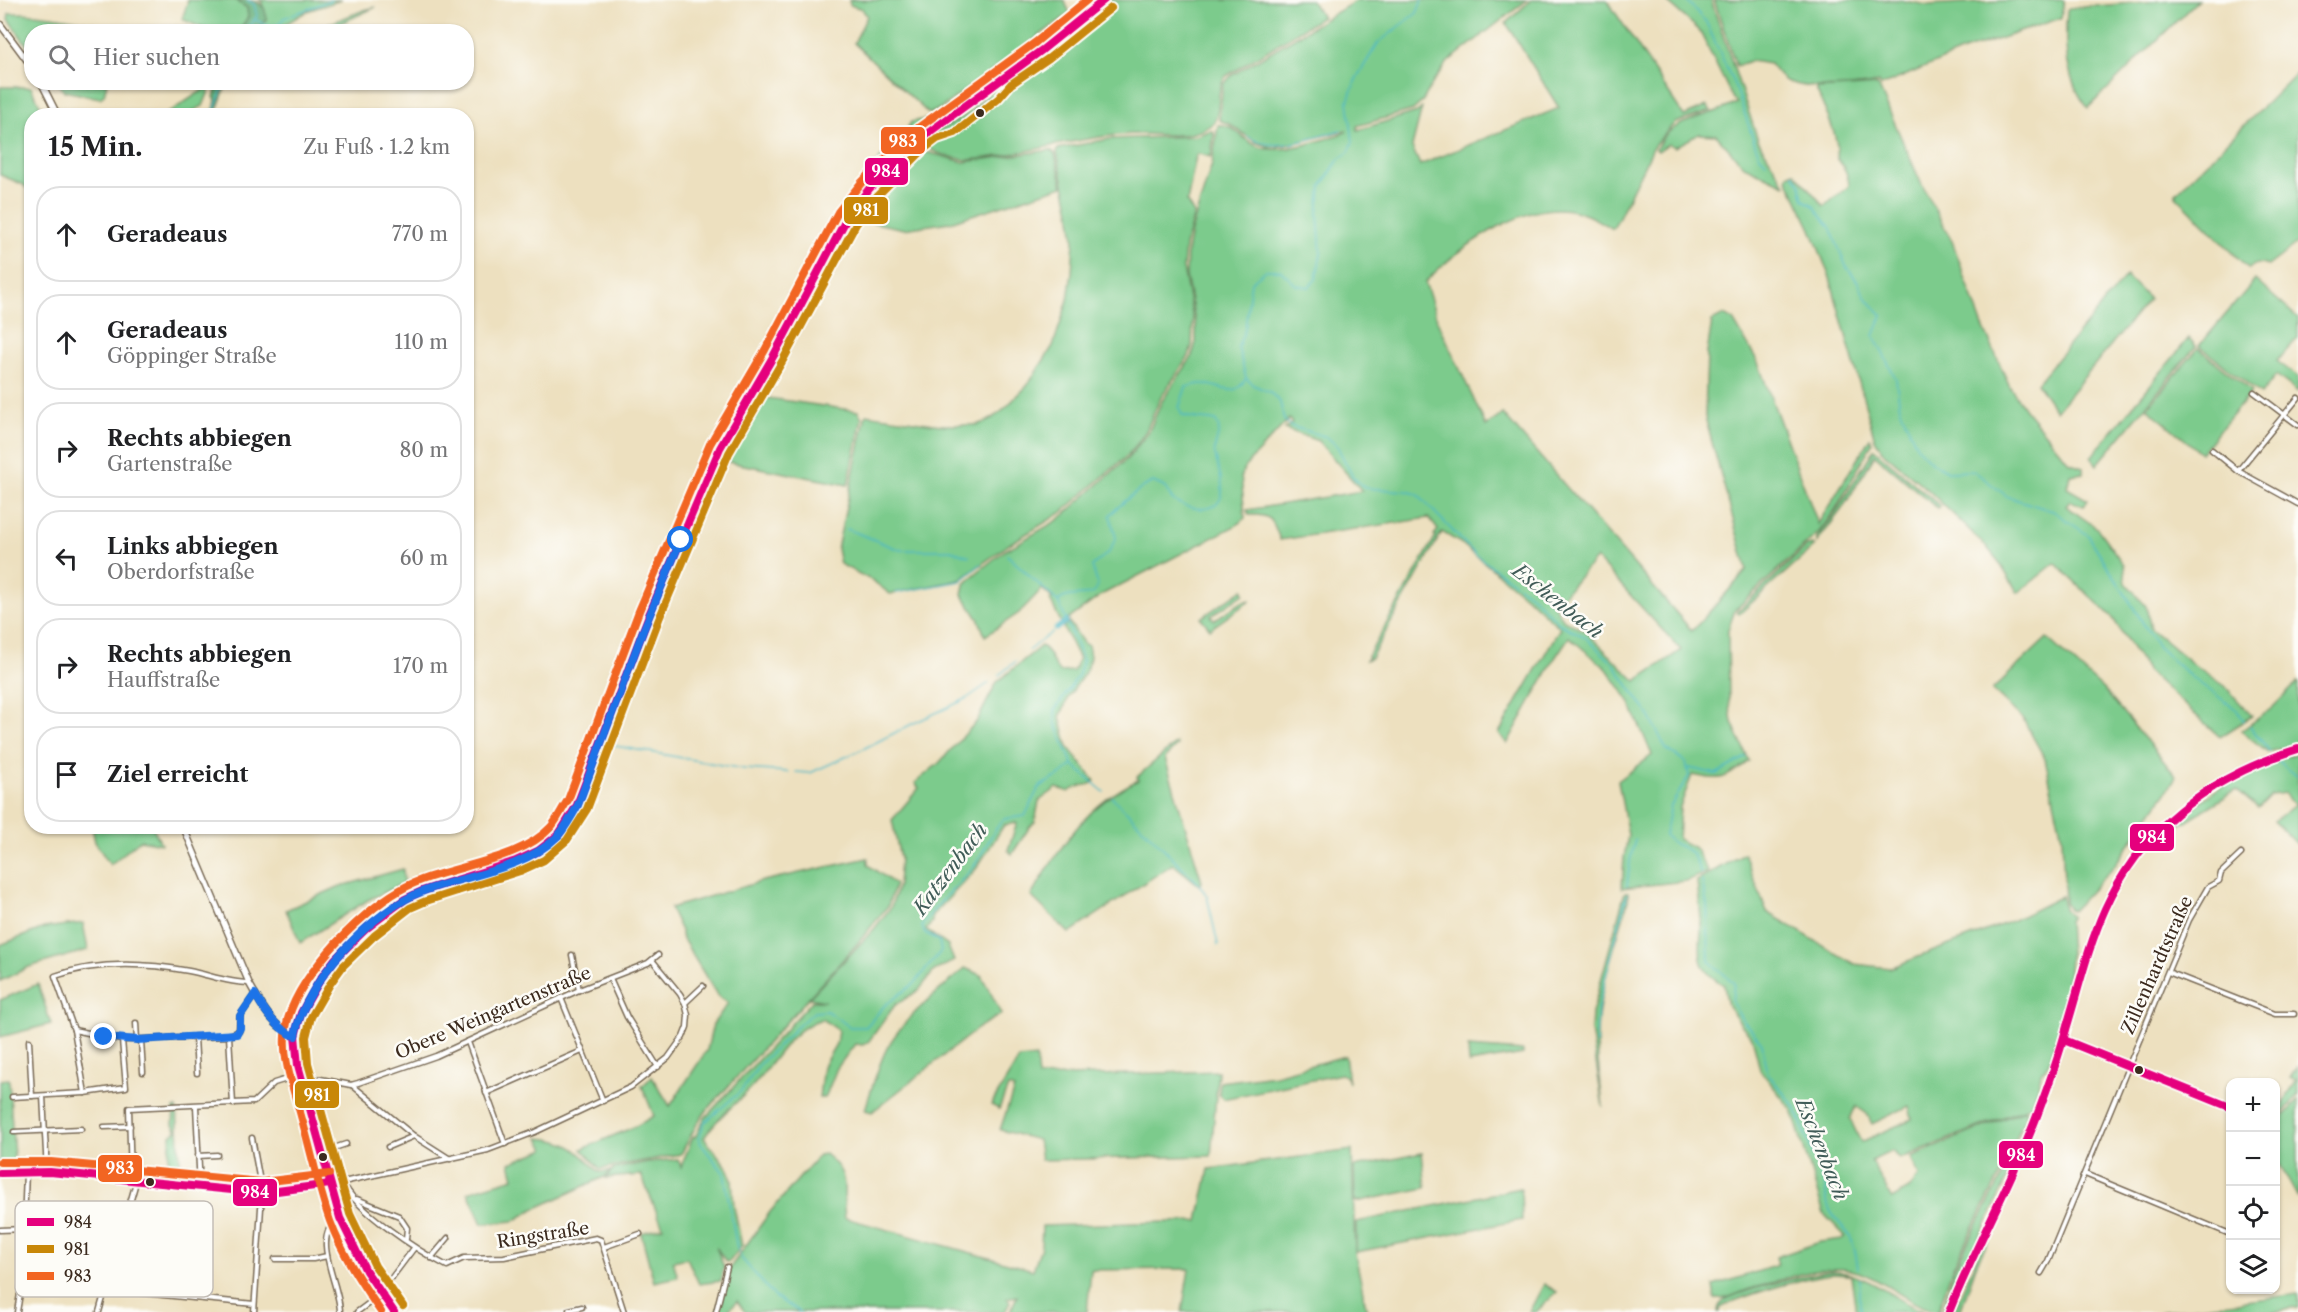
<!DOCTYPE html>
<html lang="de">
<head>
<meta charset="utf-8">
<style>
	:root { --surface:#fff; --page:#f2f2f2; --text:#202124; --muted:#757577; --line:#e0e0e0 }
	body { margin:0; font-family:"Libre Caslon Text",serif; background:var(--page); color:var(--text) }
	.controls { position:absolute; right:18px; bottom:18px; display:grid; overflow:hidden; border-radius:12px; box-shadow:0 2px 4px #0004 }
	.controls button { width:54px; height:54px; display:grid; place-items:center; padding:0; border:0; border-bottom:2px solid var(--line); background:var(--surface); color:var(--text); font:30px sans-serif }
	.stop { position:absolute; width:18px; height:18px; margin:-14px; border:4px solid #1a73e8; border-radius:50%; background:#fff }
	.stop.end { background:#1a73e8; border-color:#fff; box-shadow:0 2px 6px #0008 }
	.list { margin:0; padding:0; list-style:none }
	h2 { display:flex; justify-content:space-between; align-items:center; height:78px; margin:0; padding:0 24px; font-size:26px }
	h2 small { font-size:20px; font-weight:400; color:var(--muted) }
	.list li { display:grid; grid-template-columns:39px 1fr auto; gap:18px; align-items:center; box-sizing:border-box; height:96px; margin:0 12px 12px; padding:0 12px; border:2px solid var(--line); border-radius:24px }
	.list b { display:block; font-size:22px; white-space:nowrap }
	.list p { margin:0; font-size:20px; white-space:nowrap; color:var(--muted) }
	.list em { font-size:20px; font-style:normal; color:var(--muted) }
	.icon { flex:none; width:33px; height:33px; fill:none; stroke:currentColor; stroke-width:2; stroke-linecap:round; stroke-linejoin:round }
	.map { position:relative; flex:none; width:2298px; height:1312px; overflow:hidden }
	.search { position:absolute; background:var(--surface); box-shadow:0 2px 4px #0004; left:24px; top:24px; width:450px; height:66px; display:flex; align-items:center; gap:15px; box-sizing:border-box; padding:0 21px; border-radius:24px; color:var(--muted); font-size:22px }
	.panel { position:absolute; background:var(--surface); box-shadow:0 2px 4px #0004; left:24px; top:108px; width:450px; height:726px; border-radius:24px }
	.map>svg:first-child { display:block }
</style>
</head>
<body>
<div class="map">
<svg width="2298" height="1312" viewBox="0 0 2298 1312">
	<rect width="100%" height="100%" fill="#fdfcf7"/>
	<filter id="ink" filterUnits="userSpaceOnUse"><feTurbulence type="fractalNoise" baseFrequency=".0167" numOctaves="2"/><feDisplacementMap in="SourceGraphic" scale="12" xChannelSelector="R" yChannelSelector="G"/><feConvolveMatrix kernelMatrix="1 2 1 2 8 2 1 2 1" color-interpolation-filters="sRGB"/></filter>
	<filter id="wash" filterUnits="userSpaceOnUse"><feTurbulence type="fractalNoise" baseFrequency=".008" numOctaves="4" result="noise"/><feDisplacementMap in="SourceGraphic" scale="24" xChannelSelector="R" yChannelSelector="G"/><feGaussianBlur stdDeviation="1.35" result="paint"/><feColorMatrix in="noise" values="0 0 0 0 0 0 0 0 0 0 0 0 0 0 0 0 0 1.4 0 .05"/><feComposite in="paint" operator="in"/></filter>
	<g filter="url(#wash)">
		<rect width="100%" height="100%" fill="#ede0bf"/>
		<g fill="#7bcb8c" stroke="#5b7a55" stroke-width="1.5" fill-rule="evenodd">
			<polygon points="186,0 235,0 247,8 248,17 239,31 209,31 182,19 188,1"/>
			<polygon points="259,0 341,0 307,11 274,31 255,32 266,20 262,2"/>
			<polygon points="849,0 1064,0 1070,13 941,108 929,114 854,43 867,16 862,9 850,5"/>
			<polygon points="1092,0 1100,0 1035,50 926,128 914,131 908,127 911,122 932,118 1058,27"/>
			<path d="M1108,0H1311L1322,17L1226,76C1214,89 1223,114 1212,124C1194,140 1163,134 1141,134C1082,134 1025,156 967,160C954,158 934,154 924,145L926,138L966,115L1008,77L1048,48Z"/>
			<path d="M1357,0H1527L1448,62L1434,81L1422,102L1413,110L1357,126L1358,130L1417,112L1422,108L1412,147L1420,165L1559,108L1506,23L1531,0H1607L1684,116L1707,106L1711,111L1675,123L1655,144L1613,229C1600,222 1589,214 1575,211C1524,199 1459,248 1425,282L1438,322L1486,426L1503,414L1692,631L1747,570L1705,417L1707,353L1712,321L1724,315L1733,320L1757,360L1818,524L1870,438L1872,443L1835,510L1819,532L1735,610L1728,630L1729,701L1732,722L1749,761C1724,780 1723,781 1692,775L1680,807L1678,839L1695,848L1708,872L1686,881L1622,888L1624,858L1628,835L1618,781L1652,755L1629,701L1607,669L1569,637L1555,658L1507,744L1499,733L1560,628L1531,601L1462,544L1442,532L1371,658L1366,660L1436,536L1434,535L1438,530L1429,518L1280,540C1273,520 1272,514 1249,515L1247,510L1362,491L1318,441L1285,429L1292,423L1289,419L1248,463L1241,475L1245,518L1237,525L1103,594L1062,624L1050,600L1052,598L1042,589L1019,613L985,636L979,620L962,594L964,585L975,574L1004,551L1058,520L1129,457L1149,431L1162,401L1192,357L1196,342V325L1186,276L1187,252L1191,231L1212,164L1218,125C1234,123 1244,142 1259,147C1281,155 1324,140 1346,132V130L1283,146L1271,147L1257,143L1229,124L1219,120L1223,84L1232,75ZM1596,558L1681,650L1636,681L1585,631L1564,620L1554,606Z"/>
			<path d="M1665,0H1711L1758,140L1785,185L1744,166L1716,135L1699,134L1675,147L1668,144L1658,151L1656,149C1670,117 1709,118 1737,103L1733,99L1699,30Z"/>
			<path d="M1714,0H1900L1927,5L2015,0H2064L2061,18L1963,51L1881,86L1879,82C1859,89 1806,90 1786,81C1780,78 1774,69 1770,64L1750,61L1736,66Z"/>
			<path d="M2172,0H2198L2088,108C2065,80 2064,45 2067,10L2069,8Z"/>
			<polygon points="376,7 324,31 311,31 364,10"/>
			<path d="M9,13C40,12 93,22 123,31L32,32L31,51L8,19Z"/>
			<path d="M2296,74L2298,76V243L2268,266C2259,263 2255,263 2249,269L2176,196V193Z"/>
			<polygon points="57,83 107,83 104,95 100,98 64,91"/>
			<polygon points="212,84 203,106 193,111 190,115 165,115"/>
			<path d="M1878,85L1921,183L1952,241L1982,324L2010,387L2025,409L2069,462L2083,467V473L2070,475L2067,488L2088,500L2084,506L2070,501L2066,506L2097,528L2124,565L2126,583L2146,606L2151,629L2193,664L2225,686L2252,716L2220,737L2146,670L2112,617L2055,563L2018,593L1999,562L1985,545L1929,491L1883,452L1875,440L1830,278L1811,229L1787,179L1788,175L1794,172L1824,206L1849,186C1849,175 1844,167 1837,158C1840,136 1824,110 1816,89Z"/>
			<polygon points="0,87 31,87 45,115 32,116 32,188 29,190 22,184 0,175"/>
			<polygon points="1209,131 1213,131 1214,134 1211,157 1199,154 1196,156 1187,202 1194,214 1185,246 1183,268 1193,319 1192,346 1189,356 1161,397 1146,431 1137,444 1127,456 1061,513 1011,543 960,580 890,594 873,581 840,564 837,549 866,414 941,425 976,425 988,421 1002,411 1027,386 1053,346 1068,300 1072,272 1074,239 1070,211 1057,153 1058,149 1109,139 1196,136"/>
			<polygon points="903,135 904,137 873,173 844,217 772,354 750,387 749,381 784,321 834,224 864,179 898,136"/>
			<path d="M916,147H918L919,150C851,201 818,295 777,368L761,389L757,390L851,217L874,187Z"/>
			<path d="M1051,150L1055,154L1063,186L950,222L904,229L860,220C876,195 896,165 923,151L964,162Z"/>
			<polygon points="2126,276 2149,299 2056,411 2037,383"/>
			<polygon points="2255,280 2298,318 2298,338 2277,361 2298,377 2298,392 2276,375 2261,394 2199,346"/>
			<polygon points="2189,338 2196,346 2097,465 2091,457"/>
			<polygon points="2198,348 2252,391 2201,453 2147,408"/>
			<path d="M761,397L858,411L862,418L848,485L723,461C733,439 743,414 761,397Z"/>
			<polygon points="1874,449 1940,506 1937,508 1875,455 1842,509 1817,542 1817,537 1834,515"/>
			<polygon points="1813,545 1815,546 1739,614 1737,612 1807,546"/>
			<polygon points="1243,589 1244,594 1211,616 1214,620 1242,602 1251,600 1210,629 1201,618"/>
			<path d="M1069,622L1084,644L1088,645L1090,657L1086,671L1069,696L1060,717L1068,747L1095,781C1088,788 1079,783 1069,792L1057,788L1039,801L1035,822L1029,828L1012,854L1008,850L1017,823L1004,825L976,869L932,916V922L926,930L948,946L954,961L934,971L919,990L895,1005L869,1041L863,1045L855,1044L837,1068L825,1098H819L823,1066L836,1044L838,1030L822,1019C788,1029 773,1066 749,1090C734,1106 715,1119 704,1138L727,1167L732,1180L734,1207L742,1246L729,1262H726L716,1247L724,1267L721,1281L699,1284L687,1258L673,1261L678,1277L654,1282L641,1233L663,1227L641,1175L606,1178L613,1169L648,1162L678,1159L681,1167L693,1136L695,1137L704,1119L812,1001H825L809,998L874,929L891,907L898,885L900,858L892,820L919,788L915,783L939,763L977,721L997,682L1041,646C1052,652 1051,665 1060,672L1073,671L1079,659L1063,627Z"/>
			<polygon points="2047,638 2105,691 2176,776 2174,781 2114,866 2073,910 2069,909 2065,903 2062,837 2045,759 2023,719 1992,690"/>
			<polygon points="2298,682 2298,744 2268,752 2241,731 2272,708"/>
			<path d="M1176,743L1177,745L1165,758L1202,882L1199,885L1173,864L1069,933L1031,896C1061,847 1084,806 1138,780L1137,777Z"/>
			<path d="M2298,753V845L2274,821L2296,804L2289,800L2285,793L2271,795L2258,808L2236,790L2178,826L2172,825C2210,792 2248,763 2298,753Z"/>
			<polygon points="92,827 153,827 161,844 140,840 110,865 95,842"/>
			<path d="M1744,853L1767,912L1854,964L1890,968L2014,920L2062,896L2064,909L2071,916L2068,921L2070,956L2068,985L2058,1034L2050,1061L2041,1075L2031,1106L1899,1159L1892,1151L1871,1161L1892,1199L1909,1189L1919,1176L1911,1157L2024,1110L2028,1111L1999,1177L1952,1269L1938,1312C1902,1304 1875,1266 1832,1269C1807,1270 1775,1282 1750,1289C1740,1292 1725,1301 1715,1299L1713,1286L1778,1265L1776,1257L1820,1242L1842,1239L1845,1236L1824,1214L1792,1110L1760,1070L1753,1040L1728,1007L1724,985C1693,968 1701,953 1701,924C1701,910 1698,895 1697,881ZM1856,1106L1867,1114L1872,1124L1909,1106L1912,1119L1861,1142L1850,1119Z"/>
			<polygon points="868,858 868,865 895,884 888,906 857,944 707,1110 697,1124 681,1154 600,1169 582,1149 636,1126 654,1116 642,1086 652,1077 670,1106 707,1050 713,1024 728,1003 717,995 681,936 681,931 670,908 763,881"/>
			<polygon points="403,869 404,883 368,900 300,943 286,910 338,887"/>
			<path d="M1625,892H1628V900C1618,938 1602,980 1598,1018C1595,1048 1600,1077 1603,1107L1591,1030L1592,1013Z"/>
			<polygon points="83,923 88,950 29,967 0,981 0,945 44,928"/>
			<path d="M965,968L981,975L1002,1014L981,1026L872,1112L865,1110C871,1090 878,1066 887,1048C905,1016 939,992 965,968Z"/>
			<polygon points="38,984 51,1024 0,1037 0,1000"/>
			<polygon points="1468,1047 1523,1051 1523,1054 1469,1063"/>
			<polygon points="1345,1056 1349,1083 1347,1077 1341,1074 1223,1099 1219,1095 1220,1082 1275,1075"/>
			<polygon points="1036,1057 1038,1077 1218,1071 1211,1156 1041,1160 1038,1140 1000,1130 1014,1089 1008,1087 999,1109 991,1105 1019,1059"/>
			<polygon points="2298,1067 2298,1095 2278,1119 2278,1114 2296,1080 2290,1077"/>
			<polygon points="9,1079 15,1172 0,1173 0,1080"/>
			<polygon points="2298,1100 2298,1198 2276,1158 2276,1125"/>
			<polygon points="174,1108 177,1108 181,1179 168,1178 167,1174 171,1135 177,1130 173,1125"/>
			<polygon points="2033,1108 2036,1110 2017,1158 1945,1312 1942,1312 1954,1269 2002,1177"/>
			<path d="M539,1138C570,1140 579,1151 599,1172L611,1171L606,1176L532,1210L514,1221L482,1224L468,1192L514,1178L510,1163L545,1149Z"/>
			<path d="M1352,1150L1355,1253L1367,1312H1182L1189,1269L1091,1270L1087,1312H1010L1017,1296L1007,1298L1010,1302L1005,1312H745L737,1301L727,1312H717L729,1269L770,1212L819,1155L825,1154C853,1176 841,1187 845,1218L1033,1270L1041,1247L1042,1226L1198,1221L1209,1169Z"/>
			<polygon points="1422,1153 1426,1188 1355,1202 1354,1167"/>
			<polygon points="1521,1188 1522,1220 1356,1252 1356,1222"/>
			<polygon points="1986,1235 1990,1238 1977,1263 1960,1312 1953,1312"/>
			<path d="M1831,1271C1868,1273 1892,1298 1923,1312H1856L1851,1275C1845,1275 1838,1274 1832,1274C1815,1275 1731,1298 1720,1309V1312H1718C1718,1306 1720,1304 1725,1300C1742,1290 1809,1274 1831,1271Z"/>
			<polygon points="1544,1284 1557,1292 1536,1312 1529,1312"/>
			<polygon points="2298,1294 2298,1308 2270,1312 2160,1312"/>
		</g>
		<g fill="#64af78" stroke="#506c4b" stroke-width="1.5">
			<path d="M235,0C254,0 267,0 266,20L255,31H239L248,17L247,8Z"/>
			<polygon points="218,83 227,83 215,115 206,115 214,110 216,100 214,97"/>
		</g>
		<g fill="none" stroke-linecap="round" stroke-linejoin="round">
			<g stroke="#4bb8c5" stroke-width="1.5">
				<path d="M1422,0L1417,13L1378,43L1356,79L1348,101L1353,142L1349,152L1339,159L1321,187L1318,214L1321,254L1316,279L1309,287L1296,285L1280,270H1266L1251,282L1245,329L1238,347L1246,378L1253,385L1270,392L1280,402L1284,420L1290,426L1327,437L1337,446L1353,477L1365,488L1406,491L1417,494L1476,555L1532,596L1560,624L1585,637L1613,663L1650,717L1666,749L1686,762L1689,776L1671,806L1665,835C1675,849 1685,844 1693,855C1696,860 1698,868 1701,874"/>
				<polyline points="1686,0 1706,22 1737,91 1755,144 1760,156 1766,162"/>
				<polyline points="254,19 267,26 278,25 284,18 331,0"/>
				<polyline points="246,32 257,16 254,4 247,0"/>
				<polyline points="212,116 225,82"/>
				<polyline points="952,120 984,95"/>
				<polyline points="923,127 1043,42 1097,0"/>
				<path d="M1247,136C1275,155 1311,138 1341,130"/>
				<polyline points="1793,174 1800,184 1804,200 1814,206 1830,227 1846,266 1858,282 1865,297 1882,315 1874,336 1896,379 1900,408 1917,447 1931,462 1950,472 1974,471 2008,497 2053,511 2088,535 2158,647 2191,677 2237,710 2244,721"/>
				<polyline points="847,529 900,550 951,550 969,556"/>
				<polyline points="1007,555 1057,601"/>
				<polyline points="896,593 961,581 981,564"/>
				<polyline points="1029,650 1056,629"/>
				<polyline points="999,675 1016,661"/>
				<polyline points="2250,726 2270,752"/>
				<polyline points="610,745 744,769 788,772"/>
				<polyline points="2276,759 2298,777"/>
				<polyline points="1073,765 1104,792"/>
				<polyline points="1689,768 1716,774 1746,757"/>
				<polyline points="796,772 810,773 861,750 912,724 966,699 989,683"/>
				<polyline points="1112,797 1199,884 1207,896 1218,945"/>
				<path d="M1702,881L1707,905L1709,961L1734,983L1732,1002L1741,1018L1762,1043L1768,1074L1795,1107L1826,1188C1825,1213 1836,1217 1849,1235C1855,1244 1856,1258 1858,1268"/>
				<polyline points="1627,886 1630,861 1635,840"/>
				<polyline points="1596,1044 1598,1008 1627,894"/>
				<path d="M800,1312L775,1297L742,1259L737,1248L724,1173L701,1144L699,1138L704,1123L741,1091L761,1063L801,1023L814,1012L827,1011L850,1027H866L885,1005L915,983L941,951L939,941L924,932L922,926C935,904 955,889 971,870C984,854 989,834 1004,819L1025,816L1039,787L1062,774L1073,765L1055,722V710L1078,676L1083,661L1058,601C1072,592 1078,598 1094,593L1098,585L1092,566L1109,552L1116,538L1110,515C1119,506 1142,486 1153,482C1157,484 1163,486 1165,488C1169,492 1169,497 1173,500C1186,510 1220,516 1222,492C1223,480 1218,467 1215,455C1212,442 1224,433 1216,421C1204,418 1193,420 1182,415L1179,408L1186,387C1192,386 1199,383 1205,384C1223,387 1235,399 1246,378"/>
				<polyline points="1860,1312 1860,1279"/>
			</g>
			<polyline stroke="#4bb8c5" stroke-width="5" points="1056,629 1066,621"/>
		</g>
	</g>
	<g filter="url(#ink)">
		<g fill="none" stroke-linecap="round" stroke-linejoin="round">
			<defs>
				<g id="minor">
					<polyline points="2254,392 2298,425"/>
					<polyline points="2212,450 2238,471 2298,504"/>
					<polyline points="2238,471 2298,398"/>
					<polyline points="572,955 579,990"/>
					<polyline points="2168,972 2275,1014 2294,1014"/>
					<polyline points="610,979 627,1017 658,1067"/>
					<polyline points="561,998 603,1101"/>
					<polyline points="685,1003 703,986"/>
					<polyline points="136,1023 137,1040"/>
					<polyline points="74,1030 122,1040 229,1036 239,1031 240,1016 255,994"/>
					<polyline points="229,1036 233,1104"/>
					<polyline points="195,1037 197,1073"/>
					<polyline points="141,1040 143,1072"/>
					<polyline points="2064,1040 2230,1107"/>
					<polyline points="29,1041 32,1096"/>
					<polyline points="468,1042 505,1144"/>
					<polyline points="352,1085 414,1136 450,1159"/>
					<path d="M85,1093L74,1030L55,976C97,961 146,963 189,971C209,975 229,983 249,983"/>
					<polyline points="486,1093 582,1051"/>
					<polyline points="43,1096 47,1172"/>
					<polyline points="12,1097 85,1093 126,1087 122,1040"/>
					<polyline points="196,1106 200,1188"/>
					<polyline points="104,1127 130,1126"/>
					<polyline points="14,1132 81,1129"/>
					<polyline points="252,1138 262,1193 254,1312"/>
					<polyline points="388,1147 414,1136"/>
					<polyline points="322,1152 346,1144"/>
					<polyline points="198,1156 217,1155"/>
					<polyline points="0,1173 50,1172 262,1193 343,1182 488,1150 535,1132 631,1087 668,1058 683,1037 687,1027 688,1015 685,1003 680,994 652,960"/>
					<polyline points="2085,1174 2230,1234"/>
					<polyline points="131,1181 129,1108 254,1102 274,1083 300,1075 351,1085 358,1083 436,1056 579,990 648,963 658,955"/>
					<path d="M343,1182C354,1210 420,1252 447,1266L464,1258L504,1257L596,1238L601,1240L624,1312"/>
					<polyline points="357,1199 399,1216 407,1228 406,1239"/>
					<path d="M339,1218C309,1237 340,1284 340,1312"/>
					<polyline points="0,1230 24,1229"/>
					<polyline points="604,1247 640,1234"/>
					<polyline points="431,1258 448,1238"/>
					<polyline points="275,1259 313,1259 327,1256"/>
					<polyline points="2041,1273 2048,1261 2189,920 2208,887 2219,881 2221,873 2241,854"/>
					<polyline points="22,1281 254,1304"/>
					<polyline points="378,1290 390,1280 414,1248"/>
					<polyline points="569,1310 582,1307"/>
					<polyline points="17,1312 22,1281 26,1171"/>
					<polyline points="99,1312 136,1182"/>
					<polyline points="357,1312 380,1295"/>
					<polyline points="716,1312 727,1267"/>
				</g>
				<g id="tertiary">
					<polyline points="0,24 32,67"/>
					<polyline points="41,82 58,116"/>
					<path d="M183,826L249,983C259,1001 274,1030 295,1036"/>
					<path d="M1949,1312C1967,1263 1993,1219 2015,1172C2026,1147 2035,1121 2045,1095C2069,1035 2079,969 2105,909C2141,828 2213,771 2298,749"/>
				</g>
				<polyline id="secondary" points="394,1312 366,1271 340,1218 298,1065 295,1036 301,1013 321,978 335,959 367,928 405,899 422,891 516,861 538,851 559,834 577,805 649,615 720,448 774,355 847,218 869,189 917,141 1004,76 1042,50 1104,0"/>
			</defs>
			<use href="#minor" stroke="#796a56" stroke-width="7"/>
			<use href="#tertiary" stroke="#796a56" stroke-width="8"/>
			<use href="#secondary" stroke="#796a56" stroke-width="9"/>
			<use href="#minor" stroke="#fff" stroke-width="4"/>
			<use href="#tertiary" stroke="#fff" stroke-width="5"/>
			<use href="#secondary" stroke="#f9e7c3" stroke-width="6"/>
			<defs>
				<g id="bus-1">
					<polyline points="2064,1040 2230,1107"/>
					<polyline points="0,1173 50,1172 262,1193 330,1184"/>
					<polyline points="394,1312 366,1271 340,1218 298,1065 295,1036 301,1013 321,978 335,959 367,928 405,899 422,891 516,861 538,851 559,834 577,805 649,615 720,448 774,355 847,218 869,189 917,141 1042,50 1104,0"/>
					<path d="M1949,1312C1976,1244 2013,1181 2038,1113C2049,1084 2059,1056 2067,1026C2079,987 2088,947 2105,909C2143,825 2212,776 2298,749"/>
				</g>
				<polyline id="bus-2" points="403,1306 375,1266 350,1214 308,1063 306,1037 311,1017 330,984 343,966 374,936 410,908 426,901 520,871 544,860 567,840 587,809 659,619 729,453 783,360 856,224 877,196 924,149 937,139 955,133 998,99 1011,84 1049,58 1111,8"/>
				<g id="bus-3">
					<polyline points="0,1162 51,1162 262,1182 329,1174"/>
					<path d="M381,1312C362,1284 342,1254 330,1221C318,1187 311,1150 301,1116C294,1090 283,1062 285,1036C288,984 358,914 400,890C443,865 517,864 551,827C557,820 562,809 568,800L639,611L710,444L765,350L838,212L862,182L911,133L1036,42L1087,0"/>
				</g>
			</defs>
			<use href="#bus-1" stroke="#fdfcf7" stroke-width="12"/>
			<use href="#bus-2" stroke="#fdfcf7" stroke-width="12"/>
			<use href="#bus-3" stroke="#fdfcf7" stroke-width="12"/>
			<use href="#bus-1" stroke="#e5007d" stroke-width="8"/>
			<use href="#bus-2" stroke="#c88708" stroke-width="8"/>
			<use href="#bus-3" stroke="#f26522" stroke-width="8"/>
		</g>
	</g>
	<g fill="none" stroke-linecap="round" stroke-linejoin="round" filter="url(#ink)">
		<path stroke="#1a73e8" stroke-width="8" d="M104,1037L137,1040L237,1034L240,1028V1016L255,994C263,1009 278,1031 295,1036C304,982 373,909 424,891C467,875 524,870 558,836C566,827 572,816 578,805L643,631L681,540"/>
	</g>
	<g fill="#3b2a1e" stroke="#fdfcf7" stroke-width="2">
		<circle cx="980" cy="113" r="5"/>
		<circle cx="2139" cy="1070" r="5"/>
		<circle cx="323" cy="1157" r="5"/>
		<circle cx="150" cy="1182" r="5"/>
	</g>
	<g text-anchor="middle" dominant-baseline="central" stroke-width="5" stroke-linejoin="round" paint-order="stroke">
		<g font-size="18" fill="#3b2a1e" stroke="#fdfcf7">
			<text transform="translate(2157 965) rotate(-66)">Zillenhardtstraße</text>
			<text transform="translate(493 1013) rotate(-23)">Obere Weingartenstraße</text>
			<text transform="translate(543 1235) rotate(-9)">Ringstraße</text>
		</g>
		<g font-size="20" font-style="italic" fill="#415c58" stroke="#fdfcf7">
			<text transform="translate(1558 601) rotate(38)">Eschenbach</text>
			<text transform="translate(950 869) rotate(-53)">Katzenbach</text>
			<text transform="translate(1822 1149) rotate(68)">Eschenbach</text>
		</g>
	</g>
	<rect x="15" y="1201" width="198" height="96" rx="9" fill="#fdfcf7" stroke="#c3bdb6" stroke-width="1.5"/>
	<rect x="27" y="1218" width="27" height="8" fill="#e5007d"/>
	<rect x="27" y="1245" width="27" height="8" fill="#c88708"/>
	<rect x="27" y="1272" width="27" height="8" fill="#f26522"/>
	<g font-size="16" fill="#3b2a1e">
		<text x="64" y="1228">984</text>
		<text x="64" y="1255">981</text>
		<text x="64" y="1282">983</text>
	</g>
	<g stroke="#fdfcf7" stroke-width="2">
		<rect x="880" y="126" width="46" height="29" rx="6" fill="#f26522"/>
		<rect x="864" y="157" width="45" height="29" rx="6" fill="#e5007d"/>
		<rect x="843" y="196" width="46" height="29" rx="6" fill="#c88708"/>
		<rect x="2129" y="823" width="46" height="29" rx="6" fill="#e5007d"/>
		<rect x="294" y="1080" width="46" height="29" rx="6" fill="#c88708"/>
		<rect x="1998" y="1140" width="46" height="29" rx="6" fill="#e5007d"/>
		<rect x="97" y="1154" width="46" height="29" rx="6" fill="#f26522"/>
		<rect x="232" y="1178" width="46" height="29" rx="6" fill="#e5007d"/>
	</g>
	<g font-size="16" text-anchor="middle" font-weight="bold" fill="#fff">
		<text x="903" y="147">983</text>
		<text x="886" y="177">984</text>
		<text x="866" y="216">981</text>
		<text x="2152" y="843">984</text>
		<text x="317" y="1101">981</text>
		<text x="2021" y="1161">984</text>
		<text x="120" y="1174">983</text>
		<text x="255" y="1198">984</text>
	</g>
</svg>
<div class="controls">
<button>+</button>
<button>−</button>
<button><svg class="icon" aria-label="locate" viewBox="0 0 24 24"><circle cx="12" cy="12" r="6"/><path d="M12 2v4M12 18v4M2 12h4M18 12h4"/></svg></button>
<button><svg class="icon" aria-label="layers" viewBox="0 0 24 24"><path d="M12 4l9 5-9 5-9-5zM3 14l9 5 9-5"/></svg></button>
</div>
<div class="stop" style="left:681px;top:540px"></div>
<div class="stop end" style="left:104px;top:1037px"></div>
<div class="search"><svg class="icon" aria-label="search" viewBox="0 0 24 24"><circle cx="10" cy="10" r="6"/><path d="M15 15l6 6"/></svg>Hier suchen</div>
<section class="panel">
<h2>15 Min.<small>Zu Fuß · 1.2 km</small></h2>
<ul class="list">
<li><svg class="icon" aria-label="ahead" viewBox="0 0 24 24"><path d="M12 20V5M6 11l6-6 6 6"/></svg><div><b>Geradeaus</b></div><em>770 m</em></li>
<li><svg class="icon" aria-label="ahead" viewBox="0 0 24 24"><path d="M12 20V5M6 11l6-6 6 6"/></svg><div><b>Geradeaus</b><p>Göppinger Straße</p></div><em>110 m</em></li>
<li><svg class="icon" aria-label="right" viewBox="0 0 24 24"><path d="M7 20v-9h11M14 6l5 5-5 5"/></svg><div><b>Rechts abbiegen</b><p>Gartenstraße</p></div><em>80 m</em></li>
<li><svg class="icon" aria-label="left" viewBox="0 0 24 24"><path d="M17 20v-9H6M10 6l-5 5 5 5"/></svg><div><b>Links abbiegen</b><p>Oberdorfstraße</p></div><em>60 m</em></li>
<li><svg class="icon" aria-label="right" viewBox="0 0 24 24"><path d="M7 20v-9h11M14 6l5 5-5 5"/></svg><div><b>Rechts abbiegen</b><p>Hauffstraße</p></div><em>170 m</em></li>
<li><svg class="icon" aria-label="arrive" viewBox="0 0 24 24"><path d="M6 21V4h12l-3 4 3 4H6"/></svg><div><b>Ziel erreicht</b></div></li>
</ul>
</section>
</div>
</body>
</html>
